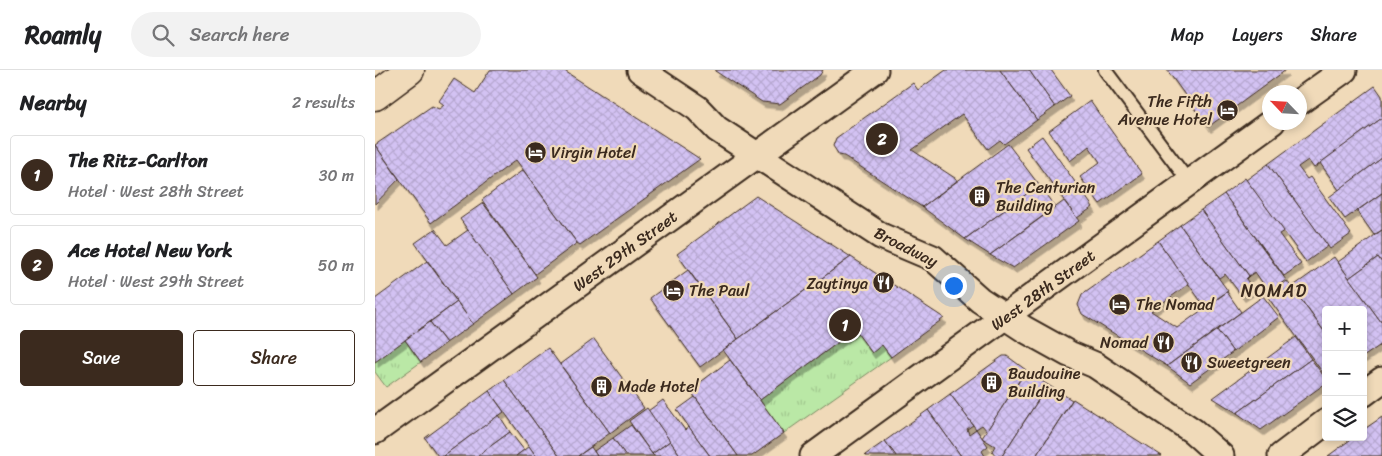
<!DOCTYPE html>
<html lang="en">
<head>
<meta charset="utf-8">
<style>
	:root { --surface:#fff; --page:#f2f2f2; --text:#202124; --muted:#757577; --line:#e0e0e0; --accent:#3b2a1e }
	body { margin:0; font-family:Sriracha,sans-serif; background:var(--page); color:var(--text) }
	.controls { position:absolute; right:15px; bottom:15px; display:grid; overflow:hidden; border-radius:5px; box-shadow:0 2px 8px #0003 }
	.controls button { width:45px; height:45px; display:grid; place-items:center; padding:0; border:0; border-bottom:1px solid var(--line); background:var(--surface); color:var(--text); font:25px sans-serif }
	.compass { position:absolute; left:887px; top:15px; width:45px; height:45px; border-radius:50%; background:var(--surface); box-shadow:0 2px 8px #0003; rotate:295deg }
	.you { position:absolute; left:578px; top:215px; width:18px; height:18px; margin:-12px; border:4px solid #fff; border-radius:50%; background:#1a73e8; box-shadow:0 0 0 8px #1a73e833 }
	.badge { display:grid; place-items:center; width:32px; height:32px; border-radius:50%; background:var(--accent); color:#fff; font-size:16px; font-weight:700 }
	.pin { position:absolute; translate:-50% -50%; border:2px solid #fff; box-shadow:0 1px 5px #0006 }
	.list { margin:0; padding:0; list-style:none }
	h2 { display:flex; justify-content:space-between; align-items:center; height:65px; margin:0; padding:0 20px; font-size:21px }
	h2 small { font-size:16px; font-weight:400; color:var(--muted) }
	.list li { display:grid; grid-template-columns:32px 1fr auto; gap:15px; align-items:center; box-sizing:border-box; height:80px; margin:0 10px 10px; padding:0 10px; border:1px solid var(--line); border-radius:5px }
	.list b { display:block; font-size:19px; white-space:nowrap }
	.list p { margin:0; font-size:16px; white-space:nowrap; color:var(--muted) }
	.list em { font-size:16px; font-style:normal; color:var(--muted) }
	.actions { display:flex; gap:10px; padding:15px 20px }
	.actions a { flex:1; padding:11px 0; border:1px solid var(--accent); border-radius:5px; text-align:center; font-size:18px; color:var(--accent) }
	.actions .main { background:var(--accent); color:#fff }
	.icon { flex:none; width:28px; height:28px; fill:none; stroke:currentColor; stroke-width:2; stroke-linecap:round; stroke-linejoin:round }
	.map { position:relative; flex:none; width:1007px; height:386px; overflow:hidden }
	header { display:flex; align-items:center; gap:30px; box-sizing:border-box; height:70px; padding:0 25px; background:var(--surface); border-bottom:1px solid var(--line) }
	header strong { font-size:24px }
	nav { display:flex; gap:28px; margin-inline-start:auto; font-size:18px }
	.search { width:350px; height:45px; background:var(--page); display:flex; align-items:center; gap:12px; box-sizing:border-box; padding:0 18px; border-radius:28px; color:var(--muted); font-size:19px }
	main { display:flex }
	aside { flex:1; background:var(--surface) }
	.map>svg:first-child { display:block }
</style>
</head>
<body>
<header>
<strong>Roamly</strong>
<div class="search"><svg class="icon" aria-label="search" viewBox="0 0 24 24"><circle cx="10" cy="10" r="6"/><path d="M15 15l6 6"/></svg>Search here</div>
<nav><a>Map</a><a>Layers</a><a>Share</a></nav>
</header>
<main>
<aside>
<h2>Nearby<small>2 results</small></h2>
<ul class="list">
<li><span class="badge">1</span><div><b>The Ritz-Carlton</b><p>Hotel · West 28th Street</p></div><em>30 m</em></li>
<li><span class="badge">2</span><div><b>Ace Hotel New York</b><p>Hotel · West 29th Street</p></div><em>50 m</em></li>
</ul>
<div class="actions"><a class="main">Save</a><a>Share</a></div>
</aside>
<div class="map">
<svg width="1007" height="386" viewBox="0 0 1007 386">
	<defs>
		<pattern id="grass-tufts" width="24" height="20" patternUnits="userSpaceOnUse" patternTransform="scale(1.25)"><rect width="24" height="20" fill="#bae8a6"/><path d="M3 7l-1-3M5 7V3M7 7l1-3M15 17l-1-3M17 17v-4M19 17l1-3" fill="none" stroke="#a1c78e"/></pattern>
		<pattern id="building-cross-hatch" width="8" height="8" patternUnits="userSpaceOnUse" patternTransform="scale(1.25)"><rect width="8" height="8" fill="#d3c2f3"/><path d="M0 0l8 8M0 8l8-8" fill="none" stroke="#b6a7d0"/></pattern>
		<filter id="shadow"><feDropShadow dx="3" dy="5.5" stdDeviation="0" flood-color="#0004"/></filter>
	</defs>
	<rect width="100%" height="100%" fill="#f0dab9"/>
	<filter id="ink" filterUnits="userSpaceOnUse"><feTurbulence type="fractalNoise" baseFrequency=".02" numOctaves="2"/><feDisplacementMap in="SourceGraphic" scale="10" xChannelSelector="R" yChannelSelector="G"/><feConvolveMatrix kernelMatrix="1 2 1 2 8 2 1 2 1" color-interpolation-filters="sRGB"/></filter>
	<g filter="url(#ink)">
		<g fill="url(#grass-tufts)" stroke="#7a8962">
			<polygon points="480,260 496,282 507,275 516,287 409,363 385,330"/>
			<polygon points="30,270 46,292 11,317 0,302 0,292"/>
		</g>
		<g fill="url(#building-cross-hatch)" stroke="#3b2a1e" filter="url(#shadow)">
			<polygon points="115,0 188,0 325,89 205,175 202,173 141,90 56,153 0,75 57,36 64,39 69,35 64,31 79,9 100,23"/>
			<polygon points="342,0 448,0 445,5 405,34 387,32 340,1"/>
			<polygon points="571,0 625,0 662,50 629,74 625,70 613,79 587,44 537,80 583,110 547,137 469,86 464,85 458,76 461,68 538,13 543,20"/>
			<polygon points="625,0 654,0 680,37 662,50"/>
			<polygon points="654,0 676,0 695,26 680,37"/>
			<polygon points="792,0 911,0 833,57"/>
			<polygon points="1000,16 1007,26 1007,48 939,98 933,90 923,97 932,109 935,107 976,164 955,179 893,94"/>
			<polygon points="715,31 767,104 725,134 705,107 725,92 714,76 695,91 674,61"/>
			<polygon points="1007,48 1007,88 964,120 945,93"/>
			<polygon points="667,66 718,137 702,148 651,78"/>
			<polygon points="633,74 664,115 590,169 547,137"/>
			<polygon points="0,75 24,109 0,134"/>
			<polygon points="1007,88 1007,123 970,149 954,127"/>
			<polygon points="893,94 953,176 931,192 871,110"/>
			<polygon points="148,100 202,173 160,204 107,130"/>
			<polygon points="870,108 909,161 904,164 926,194 909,206 849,124"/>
			<polygon points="664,115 680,137 615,185 590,169"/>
			<polygon points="1007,123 1007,160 999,165 982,141"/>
			<polygon points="849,124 911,210 894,222 880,202 874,206 826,140"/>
			<polygon points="381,126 476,187 363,269 302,184"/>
			<polygon points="689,131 704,151 638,198 615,185"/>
			<polygon points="108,133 162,207 139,224 85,149"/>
			<polygon points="826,140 874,206 871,209 878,219 867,226 850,204 844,208 805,155"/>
			<polygon points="805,155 853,221 830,237 783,171"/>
			<polygon points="60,159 72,175 93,160 139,224 98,254 40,173"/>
			<polygon points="1007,160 1007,193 1003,187 974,208 963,192"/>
			<polygon points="783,171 814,214 776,241 802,258 852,222 866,242 792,296 707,244 703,235 707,225"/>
			<polygon points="476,187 569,248 516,287 507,275 497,283 480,260 385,330 348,280"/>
			<polygon points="959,187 1007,253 1007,274 988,287 988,240 951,240 951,264 917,217"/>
			<polygon points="1003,187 1007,193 1007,253 974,208"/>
			<polygon points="52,191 82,232 0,292 0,229"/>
			<polygon points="313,200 363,269 325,297 275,228"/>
			<polygon points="912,211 951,264 951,307 892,226"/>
			<polygon points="888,226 904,247 858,282 842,260"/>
			<polygon points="82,232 98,254 71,273 55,252"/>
			<polygon points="55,252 71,273 46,292 30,270"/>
			<polygon points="842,260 858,282 815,313 792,296"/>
			<polygon points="921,267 936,289 862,343 838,328"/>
			<polygon points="219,269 269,338 235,363 185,294"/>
			<polygon points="173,278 235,363 203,386 184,386 129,310"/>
			<polygon points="628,286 632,286 651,300 612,361 607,355 601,359 575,324"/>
			<polygon points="936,289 951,309 951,313 886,360 862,343"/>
			<polygon points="355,290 409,363 377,386 363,386 315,320"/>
			<polygon points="651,301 673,315 627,386 621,386 617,381 620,376 607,368"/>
			<polygon points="129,310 184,386 161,386 114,321"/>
			<polygon points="673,315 697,330 661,386 627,386"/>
			<polygon points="114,321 129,342 68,386 63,386 50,368"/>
			<polygon points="575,324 598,355 592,359 594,364 601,359 613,376 607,381 610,386 586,386 553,340"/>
			<polygon points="320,327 363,386 335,386 314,357 302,340"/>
			<polygon points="698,329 787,386 661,386"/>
			<polygon points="288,330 310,360 314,357 335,386 306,386 273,341"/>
			<polygon points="272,338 295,371 277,384 254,351"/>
			<polygon points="553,340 586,386 521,386 510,371"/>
			<polygon points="124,345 135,362 102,386 68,386"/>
			<polygon points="1007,347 1007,386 953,386 979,367 988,367 988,360"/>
			<polygon points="256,355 277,384 279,386 251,386 238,368"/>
			<polygon points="135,362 149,380 141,386 102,386"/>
			<polygon points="238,368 251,386 222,386 219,381"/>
			<polygon points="295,371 306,386 279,386 277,384"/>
			<polygon points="510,371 521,386 491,386 490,385"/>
			<polygon points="154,376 161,386 141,386 149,380"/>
			<polygon points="216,377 222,386 203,386"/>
		</g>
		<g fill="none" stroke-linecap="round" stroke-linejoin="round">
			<defs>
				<polyline id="lane" points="730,0 814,112"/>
				<g id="street">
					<polyline points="265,0 322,38 342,59 506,166 558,188 605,230 649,259 694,284 720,295 818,361 846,386"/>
					<polyline points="924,32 969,0"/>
					<polyline points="988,324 1007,310"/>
					<polyline points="0,361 500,0"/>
					<polyline points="438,386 897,52"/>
					<polyline points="906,386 951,352"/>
				</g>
				<polyline id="secondary" points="0,26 35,0"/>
			</defs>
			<use href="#lane" stroke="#3b2a1e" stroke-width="16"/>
			<use href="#street" stroke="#3b2a1e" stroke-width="29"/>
			<use href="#secondary" stroke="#3b2a1e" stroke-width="31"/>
			<use href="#lane" stroke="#f0dab9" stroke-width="12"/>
			<use href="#street" stroke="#f0dab9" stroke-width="25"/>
			<use href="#secondary" stroke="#f0dab9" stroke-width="28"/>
		</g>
	</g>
	<defs>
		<symbol id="hotel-disc" viewBox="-11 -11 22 22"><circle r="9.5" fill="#3b2a1e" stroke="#f0dab9"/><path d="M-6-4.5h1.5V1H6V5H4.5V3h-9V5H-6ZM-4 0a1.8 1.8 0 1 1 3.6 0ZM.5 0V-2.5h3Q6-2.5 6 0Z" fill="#fff"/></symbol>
		<symbol id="building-disc" viewBox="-11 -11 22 22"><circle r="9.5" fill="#3b2a1e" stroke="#f0dab9"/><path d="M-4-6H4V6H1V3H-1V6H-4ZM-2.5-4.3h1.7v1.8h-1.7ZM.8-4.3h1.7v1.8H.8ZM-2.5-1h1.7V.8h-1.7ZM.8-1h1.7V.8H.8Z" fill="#fff"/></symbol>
		<symbol id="restaurant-disc" viewBox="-11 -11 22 22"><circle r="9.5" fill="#3b2a1e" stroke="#f0dab9"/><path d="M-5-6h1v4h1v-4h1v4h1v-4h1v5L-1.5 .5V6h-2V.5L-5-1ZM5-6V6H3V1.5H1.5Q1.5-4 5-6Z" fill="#fff"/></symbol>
	</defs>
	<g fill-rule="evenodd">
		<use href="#hotel-disc" x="840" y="28" width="25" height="25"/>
		<use href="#hotel-disc" x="148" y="70" width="25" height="25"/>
		<use href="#building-disc" x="592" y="114" width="25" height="25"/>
		<use href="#restaurant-disc" x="496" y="200" width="25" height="25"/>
		<use href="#hotel-disc" x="286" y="208" width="25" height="25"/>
		<use href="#hotel-disc" x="732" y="222" width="25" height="25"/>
		<use href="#restaurant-disc" x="776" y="260" width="25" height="25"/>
		<use href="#restaurant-disc" x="804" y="280" width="25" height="25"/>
		<use href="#building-disc" x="604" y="300" width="25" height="25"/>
		<use href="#building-disc" x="214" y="304" width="25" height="25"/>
	</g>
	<g text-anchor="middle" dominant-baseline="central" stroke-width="4.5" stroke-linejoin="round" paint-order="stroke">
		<g font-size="16" fill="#3b2a1e" stroke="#f0dab9" text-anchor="start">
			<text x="837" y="31" text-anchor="end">The Fifth<tspan x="837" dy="18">Avenue Hotel</tspan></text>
			<text x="176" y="82">Virgin Hotel</text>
			<text x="621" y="117">The Centurian<tspan x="621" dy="18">Building</tspan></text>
			<text x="493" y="213" text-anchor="end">Zaytinya</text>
			<text x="314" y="220">The Paul</text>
			<text x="761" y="234">The Nomad</text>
			<text x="773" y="272" text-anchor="end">Nomad</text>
			<text x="832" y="292">Sweetgreen</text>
			<text x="633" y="303">Baudouine<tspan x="633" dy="18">Building</tspan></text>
			<text x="243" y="316">Made Hotel</text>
		</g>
		<g font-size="16" fill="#3b2a1e" stroke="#f0dab9">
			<text transform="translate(531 177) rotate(27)">Broadway</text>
			<text transform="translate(250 181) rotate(-36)">West 29th Street</text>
			<text transform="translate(668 220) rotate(-36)">West 28th Street</text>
		</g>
		<g font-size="18" letter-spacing="1" fill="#3b2a1e" stroke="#f0dab9">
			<text x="899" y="221">NOMAD</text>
		</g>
	</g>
</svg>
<div class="controls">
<button>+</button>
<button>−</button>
<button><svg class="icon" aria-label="layers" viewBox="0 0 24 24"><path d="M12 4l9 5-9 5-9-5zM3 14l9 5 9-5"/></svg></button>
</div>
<svg class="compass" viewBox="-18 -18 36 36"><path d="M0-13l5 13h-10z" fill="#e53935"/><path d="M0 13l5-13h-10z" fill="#757577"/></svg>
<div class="you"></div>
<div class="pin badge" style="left:470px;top:255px">1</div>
<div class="pin badge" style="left:507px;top:69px">2</div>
</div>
</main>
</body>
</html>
